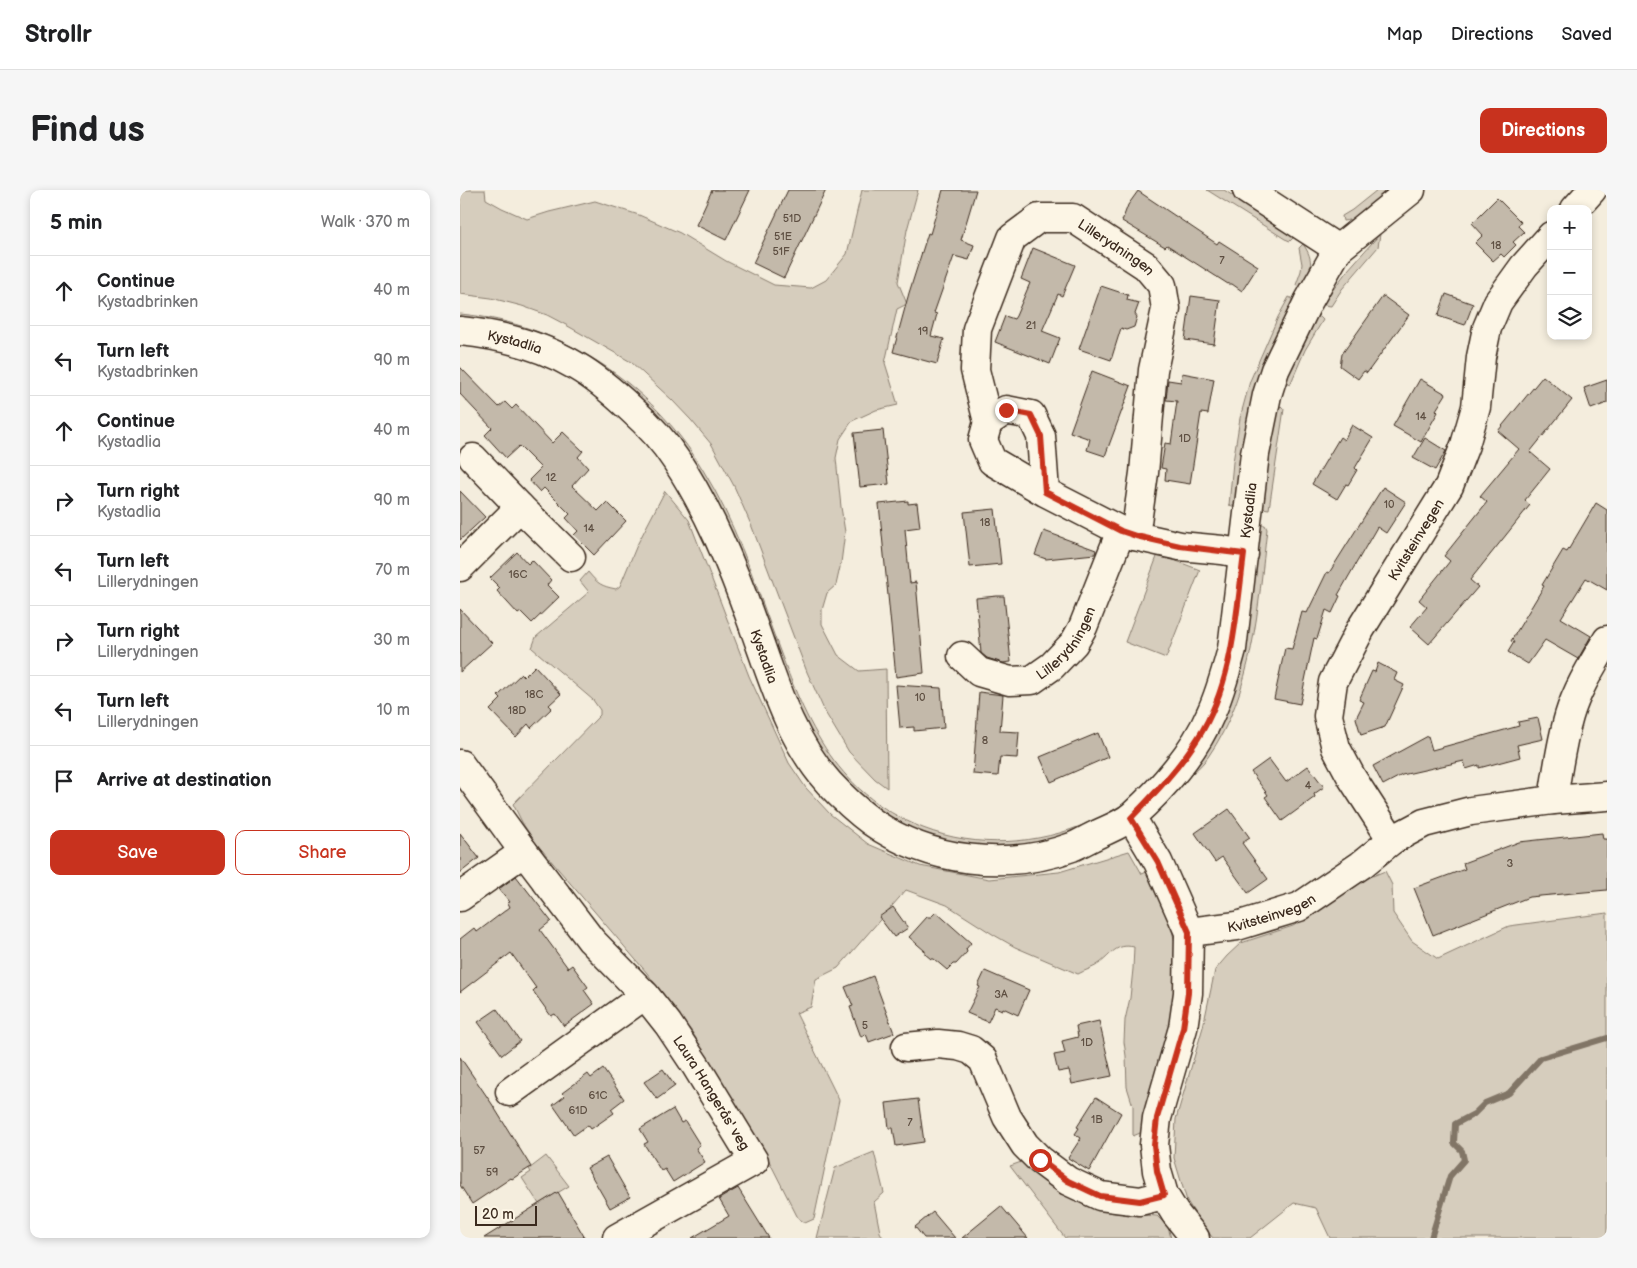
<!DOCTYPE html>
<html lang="en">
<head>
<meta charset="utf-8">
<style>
	:root { --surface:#fff; --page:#f6f6f6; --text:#202124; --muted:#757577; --line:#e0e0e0; --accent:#c8321e }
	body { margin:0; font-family:"Balsamiq Sans",sans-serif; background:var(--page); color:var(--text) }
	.controls { position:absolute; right:15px; top:15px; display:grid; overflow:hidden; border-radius:10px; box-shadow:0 2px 8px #0003 }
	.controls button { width:45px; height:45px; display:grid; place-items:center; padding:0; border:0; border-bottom:1px solid var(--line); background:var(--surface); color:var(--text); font:25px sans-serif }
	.scale { position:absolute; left:15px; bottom:12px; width:62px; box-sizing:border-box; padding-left:5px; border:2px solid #3b2a1e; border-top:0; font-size:14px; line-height:18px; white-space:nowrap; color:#3b2a1e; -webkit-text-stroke:4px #fcf5e5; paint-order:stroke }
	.stop { position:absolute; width:15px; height:15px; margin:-11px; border:4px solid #c8321e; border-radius:50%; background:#fff }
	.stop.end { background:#c8321e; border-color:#fff; box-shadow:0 1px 5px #0008 }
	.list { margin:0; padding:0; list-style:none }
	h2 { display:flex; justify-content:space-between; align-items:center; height:65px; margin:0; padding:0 20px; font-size:21px }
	h2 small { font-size:16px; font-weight:400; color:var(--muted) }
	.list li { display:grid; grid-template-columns:32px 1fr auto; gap:15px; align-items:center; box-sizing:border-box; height:70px; padding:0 20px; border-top:1px solid var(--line) }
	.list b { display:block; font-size:19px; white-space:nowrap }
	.list p { margin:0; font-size:16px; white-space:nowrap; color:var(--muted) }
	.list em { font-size:16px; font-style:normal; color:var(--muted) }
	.actions { display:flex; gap:10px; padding:15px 20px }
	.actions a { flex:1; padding:11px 0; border:1px solid var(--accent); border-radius:10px; text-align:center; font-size:18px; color:var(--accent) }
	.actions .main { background:var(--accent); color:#fff }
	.icon { flex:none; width:28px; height:28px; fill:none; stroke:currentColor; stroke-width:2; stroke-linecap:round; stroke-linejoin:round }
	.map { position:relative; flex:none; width:1147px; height:1048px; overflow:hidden; border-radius:10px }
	header { display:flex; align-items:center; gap:30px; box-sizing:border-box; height:70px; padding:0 25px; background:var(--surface); border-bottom:1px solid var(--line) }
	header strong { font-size:24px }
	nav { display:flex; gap:28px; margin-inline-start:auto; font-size:18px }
	.intro { display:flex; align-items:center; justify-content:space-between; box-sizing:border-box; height:120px; padding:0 30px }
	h1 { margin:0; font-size:35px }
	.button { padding:12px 22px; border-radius:10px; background:var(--accent); color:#fff; font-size:18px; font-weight:700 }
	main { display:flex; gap:30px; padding:0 30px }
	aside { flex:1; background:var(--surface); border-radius:10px; box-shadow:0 2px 8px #0003 }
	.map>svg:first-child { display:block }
</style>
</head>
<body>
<header>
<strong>Strollr</strong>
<nav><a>Map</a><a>Directions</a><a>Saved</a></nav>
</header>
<div class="intro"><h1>Find us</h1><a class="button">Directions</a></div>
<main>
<aside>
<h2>5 min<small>Walk · 370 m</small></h2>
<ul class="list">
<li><svg class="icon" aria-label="ahead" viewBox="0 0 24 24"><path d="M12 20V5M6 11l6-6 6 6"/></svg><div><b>Continue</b><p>Kystadbrinken</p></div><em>40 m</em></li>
<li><svg class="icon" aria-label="left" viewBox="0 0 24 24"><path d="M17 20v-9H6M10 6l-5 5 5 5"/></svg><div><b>Turn left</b><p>Kystadbrinken</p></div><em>90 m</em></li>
<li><svg class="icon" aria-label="ahead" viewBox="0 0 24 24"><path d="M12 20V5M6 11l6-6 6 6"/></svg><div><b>Continue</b><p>Kystadlia</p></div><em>40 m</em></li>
<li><svg class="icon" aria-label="right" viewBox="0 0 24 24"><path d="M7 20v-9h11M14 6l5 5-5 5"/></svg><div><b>Turn right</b><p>Kystadlia</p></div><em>90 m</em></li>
<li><svg class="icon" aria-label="left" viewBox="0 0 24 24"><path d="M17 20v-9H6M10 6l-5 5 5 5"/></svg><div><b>Turn left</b><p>Lillerydningen</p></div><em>70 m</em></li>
<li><svg class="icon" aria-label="right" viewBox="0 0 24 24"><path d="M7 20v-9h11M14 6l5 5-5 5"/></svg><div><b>Turn right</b><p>Lillerydningen</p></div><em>30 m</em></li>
<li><svg class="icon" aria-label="left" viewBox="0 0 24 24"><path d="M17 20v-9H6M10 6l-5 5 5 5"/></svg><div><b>Turn left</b><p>Lillerydningen</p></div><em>10 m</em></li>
<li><svg class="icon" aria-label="arrive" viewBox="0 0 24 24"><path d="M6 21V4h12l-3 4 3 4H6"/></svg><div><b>Arrive at destination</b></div></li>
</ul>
<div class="actions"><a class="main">Save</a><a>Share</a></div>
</aside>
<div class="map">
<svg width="1147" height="1048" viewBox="0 0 1147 1048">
	<rect width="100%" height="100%" fill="#f4eddd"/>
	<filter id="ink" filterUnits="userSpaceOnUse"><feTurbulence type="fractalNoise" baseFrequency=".02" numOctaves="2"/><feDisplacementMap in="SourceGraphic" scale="10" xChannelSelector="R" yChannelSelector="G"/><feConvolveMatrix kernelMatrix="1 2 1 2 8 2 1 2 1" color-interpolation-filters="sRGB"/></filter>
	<g filter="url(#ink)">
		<g fill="#d6cdbd" stroke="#887c6e">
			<polygon points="0,0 25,0 26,9 42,18 67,29 89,22 135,11 179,25 220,43 266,71 314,95 351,98 366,90 387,64 402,0 458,0 447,40 438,92 447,114 437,119 425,173 438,215 416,220 392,231 380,249 376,268 381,317 385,342 381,373 376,395 367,403 362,420 362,434 378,465 399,481 426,479 427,598 415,589 389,562 365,522 347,482 292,337 274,296 252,255 231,230 212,210 171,172 106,135 87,125 62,116 31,108 0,104"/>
			<polygon points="747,0 764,0 835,46 830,51 825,49"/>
			<path d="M917,0H930C916,13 903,29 883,31L882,26L892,20Z"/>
			<polygon points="920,44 918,57 882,99 871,116 864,115 863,113 887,81"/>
			<path d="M843,54C855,71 851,80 843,98H839L836,95L841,81L842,74L839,58Z"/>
			<path d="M829,107L831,108L832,110L831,115C819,136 808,158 800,181C785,225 780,271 776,317L769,315L773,272L780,228L790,191L818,127Z"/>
			<path d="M0,124C101,133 192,194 243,280C274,330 293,387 313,442C344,527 372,602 463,638C517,659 578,655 630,632C643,626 655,619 668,612C659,619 649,626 639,631C621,640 601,647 582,652C521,667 453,649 405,611C384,594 369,571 353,550L191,221L0,130Z"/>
			<polygon points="856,125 858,125 863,130 845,160 830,195 825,191 834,168"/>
			<polygon points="821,216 824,219 809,319 802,318 815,227 818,219"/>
			<path d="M205,301L229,330L289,486L329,573L346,598L370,624L408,654L460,676L529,689L599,682L669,661L682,684L689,681L708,724L716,757L717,822L685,941L673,946V916L667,897L666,866L664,852L665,830L670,808L673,779L674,757C656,753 652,764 640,773C634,778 625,780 618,784L555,757L534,745L487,715L446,700L378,778L356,789L351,817L336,823L379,910L354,1029L345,1033L338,1028L301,955L232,842L187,783L75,652L63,634L53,614L140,525V520L133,510L72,458L76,447L129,402L120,391L128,382C138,394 141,396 156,399L160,396L177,355Z"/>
			<path d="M800,335H805L807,339C798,417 794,501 748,567C740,578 728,587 718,597Z"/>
			<polygon points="698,364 740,380 706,468 665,452"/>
			<polygon points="925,681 932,695 933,723 952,751 978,769 1049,736 1147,723 1147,1048 870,1048 856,1018 834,1013 790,1048 753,1048 742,1035 727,1011 714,968 716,929 743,837 755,780 767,766 781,753 833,736 872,712 898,692"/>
			<polygon points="414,962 424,1003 414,1012 420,1042 423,1048 357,1048 375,978"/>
			<polygon points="86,966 109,996 79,1014 62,988 71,982 69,979"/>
			<polygon points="564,971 634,1015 655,1023 697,1026 708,1037 711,1048 605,1048 550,976"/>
		</g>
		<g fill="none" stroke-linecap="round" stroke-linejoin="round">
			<polyline stroke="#817466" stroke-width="6" points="971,1048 990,986 1004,970 1002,961 994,953 995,934 1014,924 1025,913 1049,903 1081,868 1147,848"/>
		</g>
		<g fill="#c3b9aa" stroke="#3b2a1e">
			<polygon points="252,0 290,0 266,50 236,35"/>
			<polygon points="328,0 366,0 324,88 293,73"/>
			<polygon points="483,0 516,0 501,50 514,55 509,70 494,66 474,123 477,124 471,146 484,149 477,174 433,162 449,103 468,43 470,44"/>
			<polygon points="678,1 757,54 759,51 798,76 782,101 772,94 768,94 707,55 705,57 662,31 668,15"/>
			<polygon points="1037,8 1061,32 1058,36 1064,42 1053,52 1056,55 1044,67 1041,64 1033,71 1015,53 1023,45 1012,33"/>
			<polygon points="573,58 615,75 602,106 598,104 582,141 600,148 590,174 535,152 545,126 554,129 556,126 570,93 561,89"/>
			<polygon points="641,96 668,105 667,110 679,113 675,124 677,127 674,137 666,140 661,138 651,170 619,159"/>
			<polygon points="986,104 1013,114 1005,135 978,126"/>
			<polygon points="731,106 760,110 754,154 725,150"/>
			<polygon points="923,106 949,125 907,183 904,181 898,189 880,176 882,164"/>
			<polygon points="0,177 39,217 45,212 52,219 56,215 92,253 103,242 123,261 118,267 128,278 112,296 138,321 147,312 166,331 134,365 114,345 118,341 106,328 110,324 84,298 80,302 69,290 81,278 59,256 46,268 25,245 32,238 0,204"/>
			<polygon points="632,181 671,196 645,266 627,260 630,249 610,242"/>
			<polygon points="722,183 754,189 748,224 741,223 730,294 705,290 706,279 701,278 705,253 711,254 717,211 706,210 708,190 721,192"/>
			<polygon points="1083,186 1112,210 1070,262 1090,279 1065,310 1070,315 1010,390 1018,397 969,454 950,437 967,417 959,410 990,371 984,366 1027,312 1020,306 1059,259 1038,241"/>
			<polygon points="960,189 986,204 976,220 978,222 961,252 933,236"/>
			<polygon points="1147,190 1147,213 1131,219 1124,198"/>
			<polygon points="892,235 913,248 895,278 897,280 888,295 886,294 877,309 852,294 880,247 884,250"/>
			<polygon points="423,240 429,294 400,297 394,243"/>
			<polygon points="965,248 986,261 975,280 953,268"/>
			<polygon points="923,297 946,312 926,343 917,337 878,405 880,406 872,423 866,420 857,449 854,448 840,514 814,509 825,458 832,459 842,422 847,423 867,382 869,383"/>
			<polygon points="0,301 25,327 0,350"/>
			<polygon points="448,311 448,314 457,313 460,337 445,339 450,393 456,392 464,483 436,487 419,314"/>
			<polygon points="1136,313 1147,320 1147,400 1126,388 1101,428 1131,446 1118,469 1085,450 1068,474 1048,462 1054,452 1051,451 1084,396 1082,395 1103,360 1107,362"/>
			<polygon points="535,319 541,374 510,377 504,322"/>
			<polygon points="584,341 636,360 635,364 586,369 575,365"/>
			<polygon points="57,362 68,374 72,370 91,390 87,395 99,407 72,433 61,422 58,424 37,401 40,398 30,388"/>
			<polygon points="537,406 544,406 551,472 543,473 527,468 521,463 516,408"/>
			<polygon points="0,419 32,453 0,482"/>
			<polygon points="918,473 937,483 934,490 944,495 925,537 901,545 896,528 904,512 899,510 912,481 915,482"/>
			<polygon points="75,476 101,504 89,515 92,518 71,538 68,534 56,547 30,520 41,509 38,506 61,484 64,487"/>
			<polygon points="436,495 481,498 484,538 454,541 454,537 440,538"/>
			<polygon points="519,502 543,505 540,541 559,542 557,568 540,567 538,586 513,584"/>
			<polygon points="1078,528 1083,549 1057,555 1060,567 1019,578 1019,575 1006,579 1004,571 942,585 923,595 913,576 968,546 972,560 1059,536 1058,532"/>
			<polygon points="638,543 648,567 591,592 580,567"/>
			<polygon points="809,569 826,592 848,576 864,597 854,604 855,607 822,631 805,607 808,605 791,582"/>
			<polygon points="769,619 790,648 782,653 808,689 788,703 762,667 755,672 735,643"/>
			<polygon points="0,643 19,668 0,683"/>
			<polygon points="1142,643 1143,649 1147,649 1147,700 1069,707 973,745 954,698 1005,679 1003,673 1059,652"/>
			<polygon points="56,686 91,731 80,740 108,778 112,775 128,797 124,800 134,814 104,836 95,824 91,826 73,801 76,798 51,763 0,802 0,749 14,738 17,742 50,717 48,713 50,712 39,699"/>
			<polygon points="433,717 448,738 434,747 419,727"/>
			<polygon points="476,722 511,753 506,759 507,762 496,774 493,774 487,780 474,769 471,769 465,764 465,761 449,747 467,727 471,727"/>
			<polygon points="525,781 569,800 558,825 543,818 542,820 535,817 528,832 507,823 520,797 518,796"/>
			<polygon points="413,786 434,843 409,852 406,844 401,847 390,817 393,816 385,797"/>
			<polygon points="37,819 60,851 42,865 18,832"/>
			<polygon points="639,831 652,886 612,894 609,880 598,882 594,865 605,863 602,851 618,847 616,836"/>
			<polygon points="0,867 32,914 71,977 52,989 51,988 12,1014 0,995"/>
			<polygon points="143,879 164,909 151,919 154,923 131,939 128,935 114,945 93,915 105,906 102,903 128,884 131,888"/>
			<polygon points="203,879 215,896 197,909 184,892"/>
			<polygon points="636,907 661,923 629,981 608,968 621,948 615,944 619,938 617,937"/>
			<polygon points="458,909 464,952 436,956 433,938 429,938 426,913"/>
			<polygon points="213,919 221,933 225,931 240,955 236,958 245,972 213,992 205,979 201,981 191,965 184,954 188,952 180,939"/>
			<polygon points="147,967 170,1007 150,1018 127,978"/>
			<polygon points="278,998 309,1048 232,1048 269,1026 259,1009"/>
			<polygon points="98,1002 125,1048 24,1048 77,1015"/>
			<polygon points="541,1016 568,1048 502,1048"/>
			<polygon points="473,1022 495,1048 464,1048 455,1037"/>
		</g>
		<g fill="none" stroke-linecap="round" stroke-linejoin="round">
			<defs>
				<g id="minor">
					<polyline points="787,0 878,59"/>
					<polyline points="1115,19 1132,0"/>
					<path id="s1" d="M0,141C40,145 81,155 116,176C135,187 154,203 170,218C188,234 203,250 216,270C249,320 272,376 292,432C313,489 328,547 369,593C382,607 397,621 412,632C469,672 547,681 612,657C619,654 626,650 632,647C645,640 662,635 673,625C702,599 735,561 750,525C760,504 766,481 772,459L795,264L807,205L815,180L848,112L878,59L951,0"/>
					<path id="s2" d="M528,232L515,180L517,139L552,48L579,28H613L686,76L702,95L706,119L693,180L684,283L675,346L720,356L762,360L784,364"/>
					<polyline points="13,268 60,317 111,367"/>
					<polyline points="585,302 581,246 571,225 546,220 528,232 523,250 532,271 585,302 661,341 675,346"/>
					<polyline points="0,377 60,317"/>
					<path id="s3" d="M502,466L519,482L550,491L572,490L592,476L614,453L623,437L661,341"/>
					<path id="s4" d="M0,574L64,662L131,750L185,805L208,834L236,876L294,971L157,1048"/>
					<path d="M1093,610C1097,582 1101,553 1109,526C1117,499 1133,474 1147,450"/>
					<polyline points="671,627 698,672 729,742 728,803 723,838 697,928 694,955 697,981 704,1005 715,1023 735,1048"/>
					<path id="s5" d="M932,650L892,588L876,558L868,526L873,492L900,440L989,296L1005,255L1016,217L1021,167L1027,138L1038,112L1064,76L1091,46"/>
					<polyline points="0,707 64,662"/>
					<path id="s6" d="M729,742L777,736L839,717L901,675L932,650L964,633L1011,621L1093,610L1147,606"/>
					<polyline points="446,857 478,854 498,856 511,860 523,870 547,927 565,955 580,970 608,991 640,1006 680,1011 704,1005"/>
					<polyline points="50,902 185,805"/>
				</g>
			</defs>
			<use href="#minor" stroke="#3b2a1e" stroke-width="31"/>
			<use href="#minor" stroke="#fcf5e5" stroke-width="28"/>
		</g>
	</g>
	<g fill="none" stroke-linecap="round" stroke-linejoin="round" filter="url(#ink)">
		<path stroke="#c8321e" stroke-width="6" d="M546,220L571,225L581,246L585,302L661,341L676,346L720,356L784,364C776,426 773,494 738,548C719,578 695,603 671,628L698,672L729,742L728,803L723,838L697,928L694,955L697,981L704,1005L680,1011L640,1006L608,991L580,970"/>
	</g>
	<g text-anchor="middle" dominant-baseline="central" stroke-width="4" stroke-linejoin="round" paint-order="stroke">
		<g font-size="11" fill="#5d4e41">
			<text x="332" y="28">51D</text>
			<text x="323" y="46">51E</text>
			<text x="1036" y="55">18</text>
			<text x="321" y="61">51F</text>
			<text x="762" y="70">7</text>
			<text x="571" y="135">21</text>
			<text x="463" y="141">19</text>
			<text x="961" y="226">14</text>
			<text x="725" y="248">1D</text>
			<text x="91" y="287">12</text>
			<text x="929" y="314">10</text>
			<text x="525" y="332">18</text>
			<text x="129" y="338">14</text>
			<text x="58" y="384">16C</text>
			<text x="74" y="504">18C</text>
			<text x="460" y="507">10</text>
			<text x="57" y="520">18D</text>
			<text x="525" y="550">8</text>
			<text x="848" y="595">4</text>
			<text x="1050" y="673">3</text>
			<text x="541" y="804">3A</text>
			<text x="405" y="835">5</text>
			<text x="627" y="852">1D</text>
			<text x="138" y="905">61C</text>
			<text x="118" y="920">61D</text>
			<text x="637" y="929">1B</text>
			<text x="450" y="932">7</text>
			<text x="19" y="960">57</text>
			<text x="32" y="982">59</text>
		</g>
		<g font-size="14" fill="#3b2a1e" stroke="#fcf5e5">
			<text stroke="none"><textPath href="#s2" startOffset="312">Lillerydningen</textPath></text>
			<text stroke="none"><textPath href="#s1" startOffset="56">Kystadlia</textPath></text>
			<text stroke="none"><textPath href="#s1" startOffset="1292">Kystadlia</textPath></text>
			<text stroke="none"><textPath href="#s5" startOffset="340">Kvitsteinvegen</textPath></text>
			<text stroke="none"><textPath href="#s3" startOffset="129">Lillerydningen</textPath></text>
			<text stroke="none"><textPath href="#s1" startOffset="476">Kystadlia</textPath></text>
			<text stroke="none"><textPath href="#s6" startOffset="85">Kvitsteinvegen</textPath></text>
			<text stroke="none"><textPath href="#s4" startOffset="415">Laura Hangerås' veg</textPath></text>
		</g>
	</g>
</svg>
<div class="controls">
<button>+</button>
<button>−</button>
<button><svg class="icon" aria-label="layers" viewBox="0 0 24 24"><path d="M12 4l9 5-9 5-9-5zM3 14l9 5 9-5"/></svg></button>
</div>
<div class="scale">20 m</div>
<div class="stop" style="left:580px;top:970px"></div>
<div class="stop end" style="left:546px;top:220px"></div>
</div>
</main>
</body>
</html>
